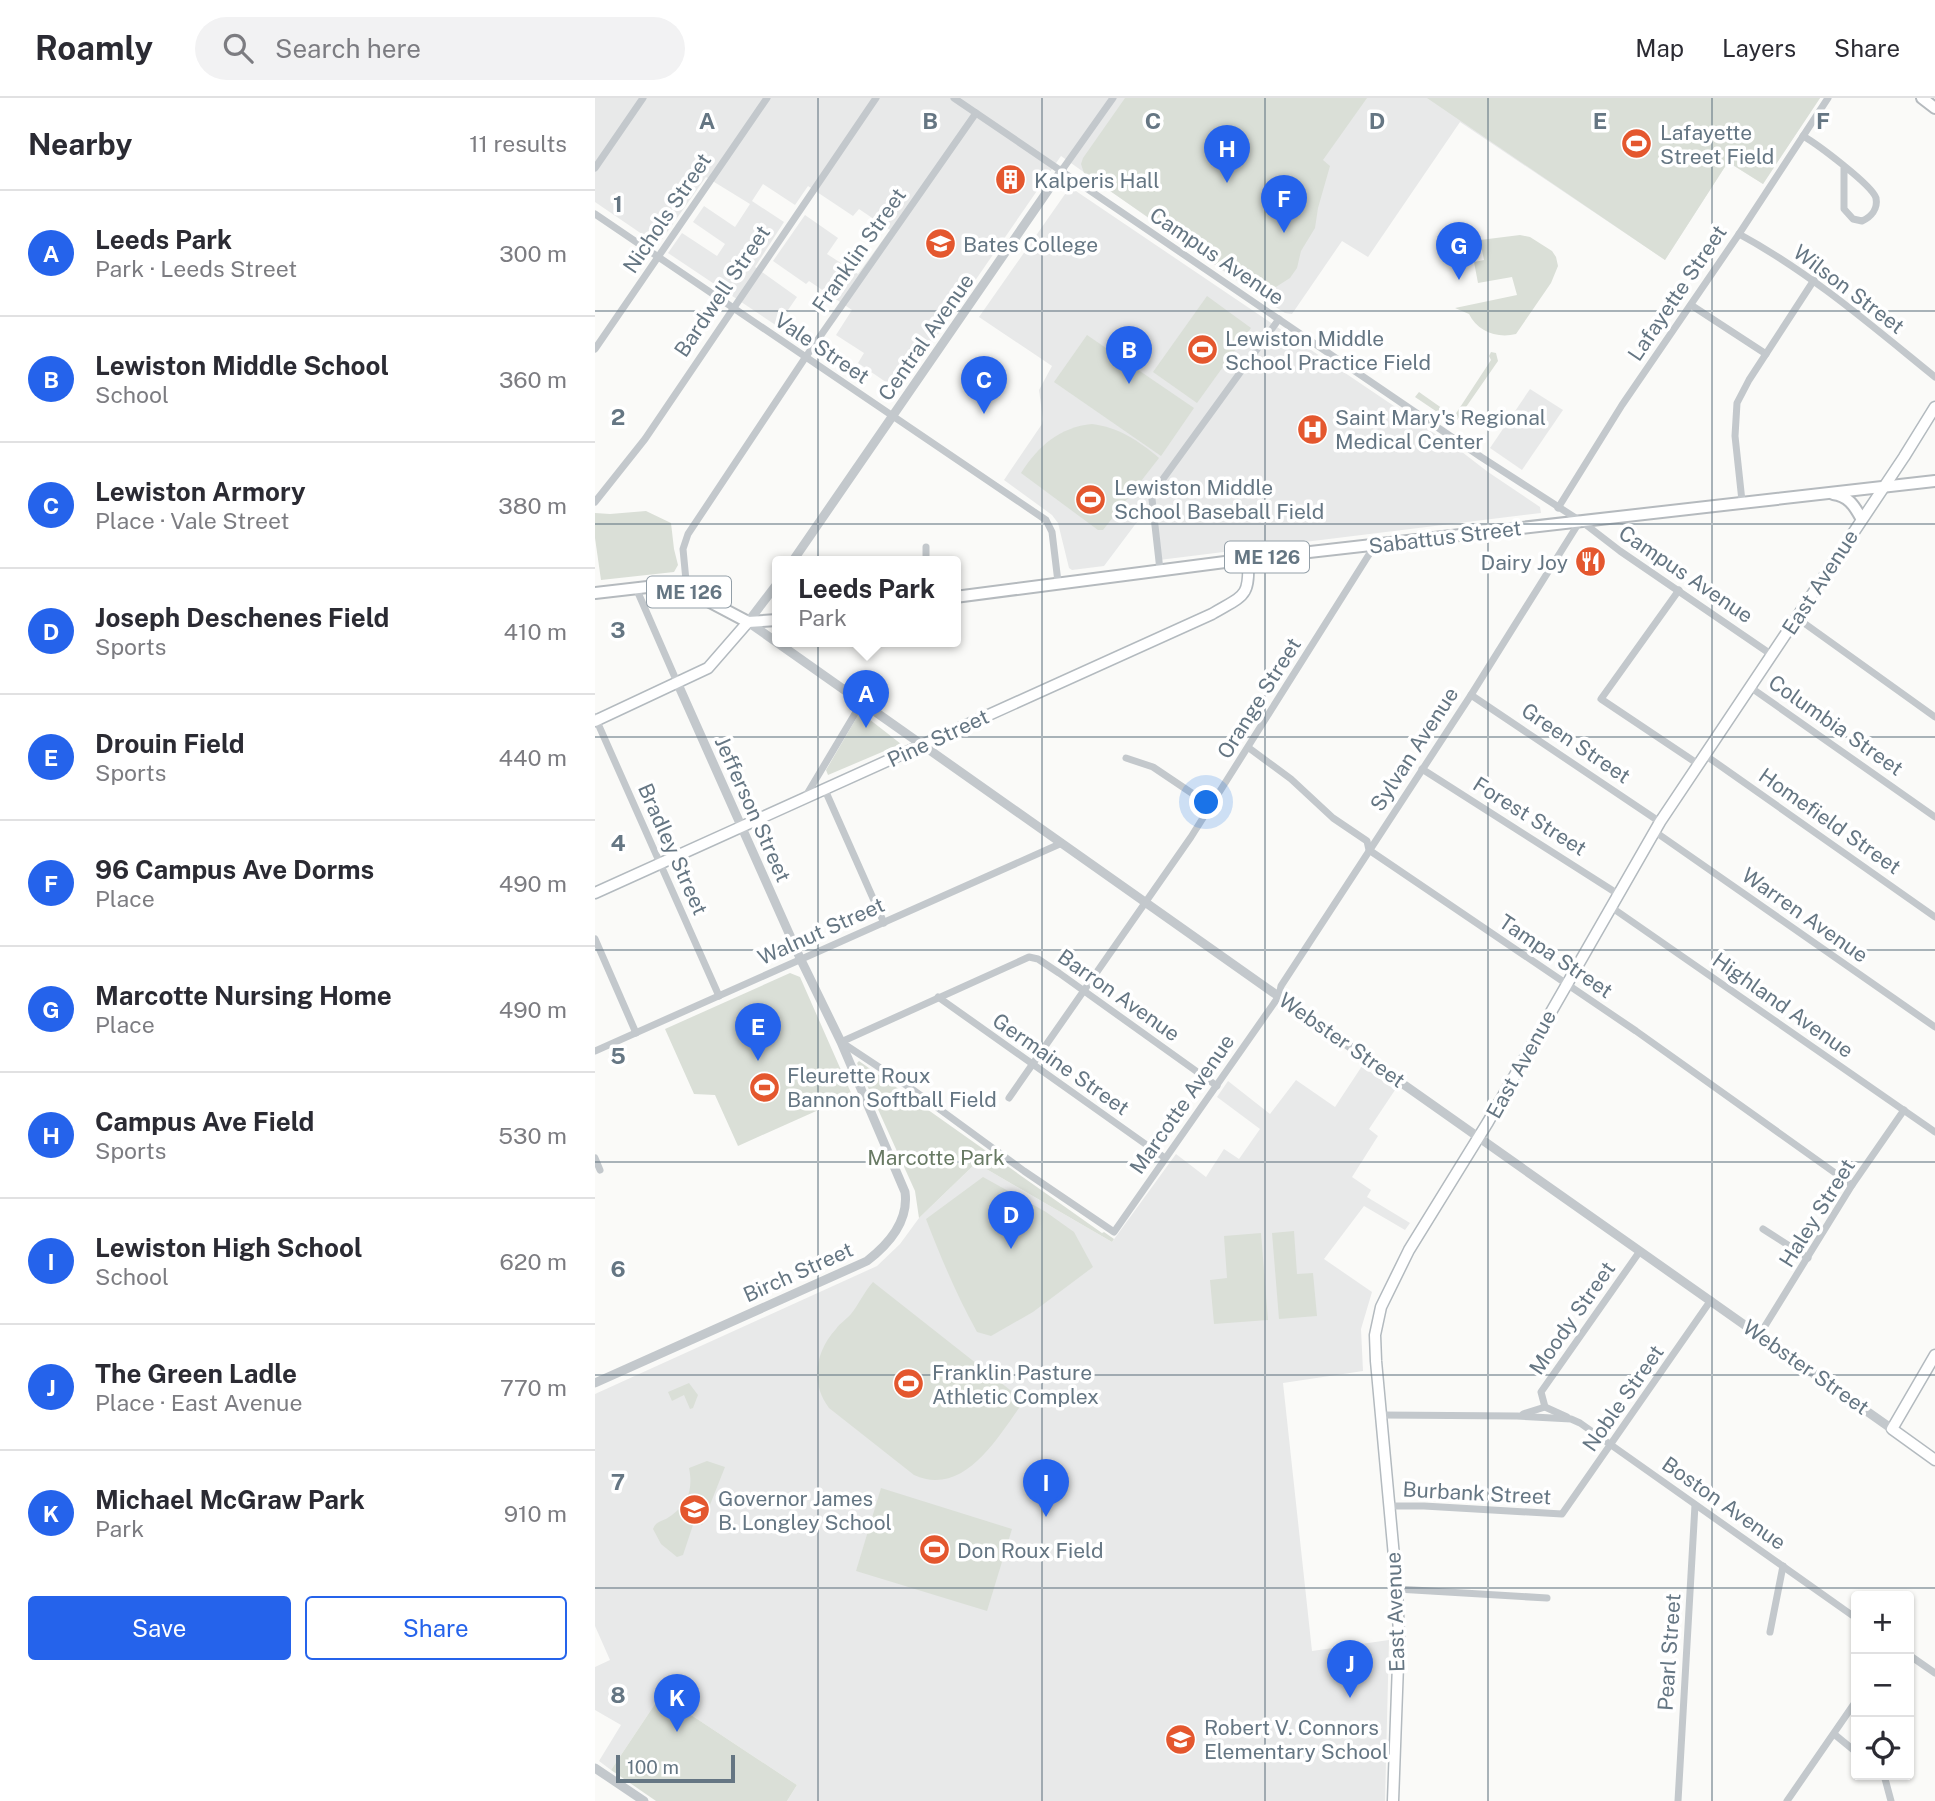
<!DOCTYPE html>
<html lang="en">
<head>
<meta charset="utf-8">
<style>
	:root { --surface:#fff; --page:#f2f2f3; --text:#2b2b33; --muted:#7c7c81; --line:#e1e1e2; --accent:#2563eb }
	body { margin:0; font-family:"Public Sans",sans-serif; background:var(--page); color:var(--text) }
	.controls { position:absolute; right:21px; bottom:21px; display:grid; overflow:hidden; border-radius:7px; box-shadow:0 2px 5px #0004 }
	.controls button { width:63px; height:63px; display:grid; place-items:center; padding:0; border:0; border-bottom:2px solid var(--line); background:var(--surface); color:var(--text); font:35px sans-serif }
	.scale { position:absolute; left:21px; bottom:18px; width:119px; box-sizing:border-box; padding-left:7px; border:4px solid #657683; border-top:0; font-size:19px; line-height:24px; white-space:nowrap; color:#657683; -webkit-text-stroke:5px #fff; paint-order:stroke }
	.you { position:absolute; left:612px; top:705px; width:24px; height:24px; margin:-18px; border:5px solid #fff; border-radius:50%; background:#1a73e8; box-shadow:0 0 0 10px #1a73e833 }
	.badge { display:grid; place-items:center; width:46px; height:46px; border-radius:50%; background:var(--accent); color:#fff; font-size:23px; font-weight:700 }
	.pin { position:absolute; translate:-50% -58px; filter:drop-shadow(0 2px 4px #0008) }
	.pin::after { content:''; position:absolute; top:37px; width:24px; height:21px; background:inherit; clip-path:polygon(0 0,100% 0,50% 100%) }
	.popup { position:absolute; left:177px; top:458px; width:189px; height:91px; box-sizing:border-box; display:grid; place-content:center; border-radius:7px; background:var(--surface); filter:drop-shadow(0 2px 5px #0005); font-size:23px; white-space:nowrap; color:var(--muted) }
	.popup b { font-size:26px; color:var(--text) }
	.popup::after { content:''; position:absolute; left:50%; top:100%; margin-left:-14px; border:14px solid transparent; border-top-color:var(--surface) }
	.list { margin:0; padding:0; list-style:none }
	h2 { display:flex; justify-content:space-between; align-items:center; height:91px; margin:0; padding:0 28px; font-size:30px }
	h2 small { font-size:23px; font-weight:400; color:var(--muted) }
	.list li { display:grid; grid-template-columns:46px 1fr auto; gap:21px; align-items:center; box-sizing:border-box; height:126px; padding:0 28px; border-top:2px solid var(--line) }
	.list b { display:block; font-size:26px; white-space:nowrap }
	.list p { margin:0; font-size:23px; white-space:nowrap; color:var(--muted) }
	.list em { font-size:23px; font-style:normal; color:var(--muted) }
	.actions { display:flex; gap:14px; padding:21px 28px }
	.actions a { flex:1; padding:16px 0; border:2px solid var(--accent); border-radius:7px; text-align:center; font-size:24px; color:var(--accent) }
	.actions .main { background:var(--accent); color:#fff }
	.icon { flex:none; width:38px; height:38px; fill:none; stroke:currentColor; stroke-width:2; stroke-linecap:round; stroke-linejoin:round }
	.map { position:relative; flex:none; width:1340px; height:1703px; overflow:hidden }
	header { display:flex; align-items:center; gap:42px; box-sizing:border-box; height:98px; padding:0 35px; background:var(--surface); border-bottom:2px solid var(--line) }
	header strong { font-size:33px }
	nav { display:flex; gap:38px; margin-inline-start:auto; font-size:24px }
	.search { width:490px; height:63px; background:var(--page); display:flex; align-items:center; gap:18px; box-sizing:border-box; padding:0 24px; border-radius:38px; color:var(--muted); font-size:26px }
	main { display:flex }
	aside { flex:1; background:var(--surface) }
	.map>svg:first-child { display:block }
</style>
</head>
<body>
<header>
<strong>Roamly</strong>
<div class="search"><svg class="icon" aria-label="search" viewBox="0 0 24 24"><circle cx="10" cy="10" r="6"/><path d="M15 15l6 6"/></svg>Search here</div>
<nav><a>Map</a><a>Layers</a><a>Share</a></nav>
</header>
<main>
<aside>
<h2>Nearby<small>11 results</small></h2>
<ul class="list">
<li><span class="badge">A</span><div><b>Leeds Park</b><p>Park · Leeds Street</p></div><em>300 m</em></li>
<li><span class="badge">B</span><div><b>Lewiston Middle School</b><p>School</p></div><em>360 m</em></li>
<li><span class="badge">C</span><div><b>Lewiston Armory</b><p>Place · Vale Street</p></div><em>380 m</em></li>
<li><span class="badge">D</span><div><b>Joseph Deschenes Field</b><p>Sports</p></div><em>410 m</em></li>
<li><span class="badge">E</span><div><b>Drouin Field</b><p>Sports</p></div><em>440 m</em></li>
<li><span class="badge">F</span><div><b>96 Campus Ave Dorms</b><p>Place</p></div><em>490 m</em></li>
<li><span class="badge">G</span><div><b>Marcotte Nursing Home</b><p>Place</p></div><em>490 m</em></li>
<li><span class="badge">H</span><div><b>Campus Ave Field</b><p>Sports</p></div><em>530 m</em></li>
<li><span class="badge">I</span><div><b>Lewiston High School</b><p>School</p></div><em>620 m</em></li>
<li><span class="badge">J</span><div><b>The Green Ladle</b><p>Place · East Avenue</p></div><em>770 m</em></li>
<li><span class="badge">K</span><div><b>Michael McGraw Park</b><p>Park</p></div><em>910 m</em></li>
</ul>
<div class="actions"><a class="main">Save</a><a>Share</a></div>
</aside>
<div class="map">
<svg width="1340" height="1703" viewBox="0 0 1340 1703">
	<rect width="100%" height="100%" fill="#fafaf8"/>
	<g fill="#e8e9e9">
		<polygon points="0,0 1225,0 1168,86 1133,64 1070,162 865,24 773,159 747,143 697,216 690,215 668,201 466,58 304,293 263,265 269,255 241,237 257,212 214,183 211,186 178,163 210,117 243,140 232,156 263,176 295,132 264,111 258,118 213,88 200,107 168,86 157,103 189,124 160,169 202,199 182,228 73,155 87,135 122,158 130,146 98,124 109,108 140,129 155,106 111,79 63,147 0,104"/>
		<polygon points="475,89 867,354 893,374 945,409 946,415 564,462 558,418 545,420 509,468 477,472 474,470 463,425 457,417 409,382 447,326 448,321 444,292 457,268 384,219"/>
		<polygon points="935,291 968,312 927,372 895,350"/>
		<polygon points="767,968 800,992 774,1031 783,1038 757,1079 776,1092 772,1099 815,1125 810,1132 769,1108 729,1161 777,1194 766,1231 768,1273 688,1285 717,1553 794,1542 790,1703 192,1703 202,1687 66,1597 16,1672 4,1663 26,1627 0,1612 0,1569 15,1562 0,1528 0,1296 282,1168 305,1146 324,1120 381,1065 517,1144 581,1056 611,1079 629,1051 644,1061 665,1031 622,999 633,983 675,1016 701,982 740,1009"/>
	</g>
	<g fill="#dadfd7">
		<polygon points="530,0 772,0 728,62 735,68 723,110 720,130 706,153 702,170 695,180 667,198 489,75 486,66 488,60"/>
		<polygon points="832,0 1225,0 1168,86 1133,64 1070,162"/>
		<path d="M925,137L935,139L957,153L961,159L963,168L956,185L921,236C902,241 882,233 874,216L860,210L922,197L917,179L883,185L879,164L889,162L885,142Z"/>
		<polygon points="612,198 656,230 602,305 558,274"/>
		<polygon points="492,237 599,310 566,358 459,284"/>
		<polygon points="896,254 901,255 903,263 862,322 857,324 820,299 824,294 858,318 860,317 896,262 894,258"/>
		<path d="M497,326C523,329 544,343 564,360L508,432H503L426,375C443,348 465,329 497,326Z"/>
		<polygon points="51,413 76,425 79,451 83,467 79,474 6,482 0,440 0,415 15,416"/>
		<polygon points="265,614 306,646 233,677 231,672"/>
		<polygon points="195,875 205,879 257,997 143,1048 120,997 99,996 70,931"/>
		<polygon points="264,963 507,1135 509,1134 519,1141 517,1144 381,1065 324,1120 320,1093 262,965"/>
		<path d="M388,1079L451,1114L479,1134L498,1169L438,1214L396,1238L382,1234C362,1198 346,1160 331,1121Z"/>
		<polygon points="699,1133 702,1176 718,1175 722,1218 684,1221 677,1135"/>
		<polygon points="666,1135 673,1222 619,1226 615,1182 632,1180 629,1138"/>
		<path d="M278,1184L429,1303C404,1337 370,1400 319,1377L234,1310C215,1285 220,1254 241,1231C245,1225 252,1221 256,1216C264,1206 269,1194 278,1184Z"/>
		<polygon points="94,1285 103,1297 98,1310 95,1311 89,1297 77,1303 73,1294"/>
		<path d="M112,1363L130,1369L107,1427L100,1421L88,1457L82,1459L66,1446L58,1431C61,1424 64,1424 71,1421C91,1409 99,1394 94,1370Z"/>
		<polygon points="286,1390 417,1431 392,1513 261,1473"/>
		<polygon points="66,1597 202,1687 192,1703 61,1703 16,1672"/>
	</g>
	<g fill="none" stroke-linecap="round" stroke-linejoin="round">
		<defs>
			<g id="secondary">
				<polyline points="0,623 113,570 153,524"/>
				<path d="M0,795L617,516C649,497 655,500 653,461"/>
				<polyline points="1340,1257 1297,1331 1340,1362"/>
				<polyline points="798,1703 804,1539 802,1491 781,1263 780,1237 786,1209 814,1152 893,1024 1065,724 1309,359 1340,309"/>
			</g>
			<g id="primary">
				<polyline points="1327,0 1340,10"/>
				<path d="M1238,396C1253,398 1259,407 1266,420"/>
				<polyline points="0,495 61,488 79,489 100,496 153,524 182,522"/>
				<polyline points="360,499 653,461 1340,383"/>
			</g>
		</defs>
		<use href="#secondary" stroke="#b3babf" stroke-width="13"/>
		<use href="#primary" stroke="#b5babe" stroke-width="14"/>
		<g stroke="#c3c8cc" stroke-width="7">
			<polyline points="359,0 886,359 990,426 1025,453 1177,557"/>
			<path d="M1208,38C1222,46 1277,87 1281,100C1283,111 1276,119 1267,123L1258,121L1249,111V69"/>
			<polyline points="0,70 48,0"/>
			<polyline points="467,72 518,0"/>
			<polyline points="0,116 451,422 457,434 463,484"/>
			<path d="M1144,136C1216,175 1277,228 1340,279"/>
			<polyline points="1096,207 1171,256"/>
			<polyline points="0,251 172,0"/>
			<polyline points="1147,403 1140,338 1142,305 1154,282 1219,182"/>
			<polyline points="0,404 50,341 281,0"/>
			<polyline points="963,410 1027,307 1144,136 1233,0"/>
			<polyline points="331,464 331,449"/>
			<polyline points="565,472 557,401 560,392 684,221"/>
			<polyline points="41,490 82,584"/>
			<polyline points="1084,492 1006,601 1103,666"/>
			<polyline points="92,493 88,451 93,436 210,260 381,15"/>
			<polyline points="1202,520 1340,619"/>
			<polyline points="1155,589 1340,719"/>
			<polyline points="876,597 1065,724"/>
			<polyline points="0,619 124,898"/>
			<polyline points="654,650 696,681 738,720 772,743 774,752 1041,933 1257,1087"/>
			<polyline points="1110,657 1340,819"/>
			<polyline points="531,660 558,669 616,708"/>
			<polyline points="827,671 1023,796"/>
			<polyline points="230,692 289,825"/>
			<polyline points="209,701 267,604"/>
			<polyline points="1059,733 1340,929"/>
			<polyline points="1016,809 1340,1034"/>
			<polyline points="0,841 41,935"/>
			<polyline points="343,899 570,1060"/>
			<polyline points="246,944 317,991 429,1073 519,1134 684,898 686,888 876,597 985,423"/>
			<polyline points="246,944 434,859 443,861 464,875 622,988"/>
			<polyline points="0,953 467,745"/>
			<polyline points="414,1000 596,739 780,447"/>
			<polyline points="0,1060 5,1072"/>
			<polyline points="1168,1131 1213,1160"/>
			<polyline points="1165,1236 1257,1087 1309,1012"/>
			<polyline points="950,1309 946,1294 1045,1153"/>
			<polyline points="928,1316 950,1309 972,1319"/>
			<polyline points="787,1317 922,1318 976,1321 985,1325 1261,1520"/>
			<polyline points="795,1408 829,1408 967,1416 1116,1202"/>
			<polyline points="802,1491 952,1500"/>
			<polyline points="1175,1534 1188,1468"/>
			<polyline points="1314,1557 1340,1575"/>
			<polyline points="1239,1636 1261,1654"/>
			<polyline points="1289,1677 1296,1703"/>
			<polyline points="1083,1703 1100,1407"/>
			<polyline points="1192,1703 1261,1603"/>
		</g>
		<g stroke="#c3c8cc" stroke-width="9">
			<polyline points="197,464 467,72"/>
			<polyline points="182,486 153,524 1297,1331"/>
			<path d="M0,1285L272,1163C294,1146 314,1123 310,1094L246,944L205,860L82,584"/>
			<polyline points="0,1670 49,1703"/>
		</g>
		<use href="#secondary" stroke="#fff" stroke-width="10"/>
		<use href="#primary" stroke="#fff" stroke-width="10"/>
	</g>
	<path fill="none" stroke="#657683" stroke-width="2" stroke-opacity="0.55" d="M223,0V1703M447,0V1703M670,0V1703M893,0V1703M1117,0V1703M0,213H1340M0,426H1340M0,639H1340M0,852H1340M0,1064H1340M0,1277H1340M0,1490H1340"/>
	<defs>
		<symbol id="stadium-disc" viewBox="-11 -11 22 22"><circle r="9.5" fill="#e4572e" stroke="#fff"/><path d="M0-5a6.5 5 0 1 0 0 10a6.5 5 0 1 0 0-10ZM-3.5-1.8h7v3.6h-7Z" fill="#fff"/></symbol>
		<symbol id="building-disc" viewBox="-11 -11 22 22"><circle r="9.5" fill="#e4572e" stroke="#fff"/><path d="M-4-6H4V6H1V3H-1V6H-4ZM-2.5-4.3h1.7v1.8h-1.7ZM.8-4.3h1.7v1.8H.8ZM-2.5-1h1.7V.8h-1.7ZM.8-1h1.7V.8H.8Z" fill="#fff"/></symbol>
		<symbol id="university-disc" viewBox="-11 -11 22 22"><circle r="9.5" fill="#e4572e" stroke="#fff"/><path d="M0-5L7-2L0 1L-7-2ZM-4 1L0 2.5L4 1V4Q0 6-4 4Z" fill="#fff"/></symbol>
		<symbol id="hospital-disc" viewBox="-11 -11 22 22"><circle r="9.5" fill="#e4572e" stroke="#fff"/><path d="M-5-5h3v3.5h4V-5h3V5h-3V1.5h-4V5h-3Z" fill="#fff"/></symbol>
		<symbol id="restaurant-disc" viewBox="-11 -11 22 22"><circle r="9.5" fill="#e4572e" stroke="#fff"/><path d="M-5-6h1v4h1v-4h1v4h1v-4h1v5L-1.5 .5V6h-2V.5L-5-1ZM5-6V6H3V1.5H1.5Q1.5-4 5-6Z" fill="#fff"/></symbol>
		<symbol id="school-disc" viewBox="-11 -11 22 22"><circle r="9.5" fill="#e4572e" stroke="#fff"/><path d="M0-5L7-2L0 1L-7-2ZM-4 1L0 2.5L4 1V4Q0 6-4 4Z" fill="#fff"/></symbol>
	</defs>
	<g fill-rule="evenodd">
		<use href="#stadium-disc" x="1024" y="28" width="35" height="35"/>
		<use href="#building-disc" x="398" y="64" width="35" height="35"/>
		<use href="#university-disc" x="328" y="128" width="35" height="35"/>
		<use href="#stadium-disc" x="590" y="234" width="35" height="35"/>
		<use href="#hospital-disc" x="700" y="314" width="35" height="35"/>
		<use href="#stadium-disc" x="478" y="384" width="35" height="35"/>
		<use href="#restaurant-disc" x="978" y="446" width="35" height="35"/>
		<use href="#stadium-disc" x="152" y="972" width="35" height="35"/>
		<use href="#stadium-disc" x="296" y="1268" width="35" height="35"/>
		<use href="#school-disc" x="82" y="1394" width="35" height="35"/>
		<use href="#stadium-disc" x="322" y="1434" width="35" height="35"/>
		<use href="#school-disc" x="568" y="1624" width="35" height="35"/>
	</g>
	<g text-anchor="middle" dominant-baseline="central" stroke-width="7" stroke-linejoin="round" paint-order="stroke">
		<g fill="#fff" stroke="#939fa8" stroke-width="2">
			<rect x="630" y="443.5" width="84" height="31" rx="5"/>
			<rect x="52" y="478.5" width="84" height="31" rx="5"/>
		</g>
		<g font-size="19" font-weight="bold" fill="#657683">
			<text x="672" y="459">ME 126</text>
			<text x="94" y="494">ME 126</text>
		</g>
		<g font-size="21" fill="#657683" stroke="#fff" text-anchor="start">
			<text x="1065" y="34">Lafayette<tspan x="1065" dy="24">Street Field</tspan></text>
			<text x="439" y="82">Kalperis Hall</text>
			<text x="368" y="146">Bates College</text>
			<text x="630" y="240">Lewiston Middle<tspan x="630" dy="24">School Practice Field</tspan></text>
			<text x="740" y="319">Saint Mary's Regional<tspan x="740" dy="24">Medical Center</tspan></text>
			<text x="519" y="389">Lewiston Middle<tspan x="519" dy="24">School Baseball Field</tspan></text>
			<text x="973" y="464" text-anchor="end">Dairy Joy</text>
			<text x="192" y="977">Fleurette Roux<tspan x="192" dy="24">Bannon Softball Field</tspan></text>
			<text x="337" y="1274">Franklin Pasture<tspan x="337" dy="24">Athletic Complex</tspan></text>
			<text x="123" y="1400">Governor James<tspan x="123" dy="24">B. Longley School</tspan></text>
			<text x="362" y="1452">Don Roux Field</text>
			<text x="609" y="1629">Robert V. Connors<tspan x="609" dy="24">Elementary School</tspan></text>
		</g>
		<g font-size="21" fill="#657683" stroke="#fff">
			<text transform="translate(72 115) rotate(-56)">Nichols Street</text>
			<text transform="translate(264 152) rotate(-55)">Franklin Street</text>
			<text transform="translate(622 158) rotate(34)">Campus Avenue</text>
			<text transform="translate(1254 191) rotate(37)">Wilson Street</text>
			<text transform="translate(127 193) rotate(-56)">Bardwell Street</text>
			<text transform="translate(1082 195) rotate(-56)">Lafayette Street</text>
			<text transform="translate(331 239) rotate(-55)">Central Avenue</text>
			<text transform="translate(227 250) rotate(34)">Vale Street</text>
			<text transform="translate(850 439) rotate(-7)">Sabattus Street</text>
			<text transform="translate(1091 476) rotate(34)">Campus Avenue</text>
			<text transform="translate(1225 484) rotate(-57)">East Avenue</text>
			<text transform="translate(664 600) rotate(-58)">Orange Street</text>
			<text transform="translate(1241 627) rotate(35)">Columbia Street</text>
			<text transform="translate(343 640) rotate(-25)">Pine Street</text>
			<text transform="translate(981 645) rotate(34)">Green Street</text>
			<text transform="translate(819 651) rotate(-57)">Sylvan Avenue</text>
			<text transform="translate(158 711) rotate(66)">Jefferson Street</text>
			<text transform="translate(935 718) rotate(32)">Forest Street</text>
			<text transform="translate(1235 723) rotate(35)">Homefield Street</text>
			<text transform="translate(78 751) rotate(66)">Bradley Street</text>
			<text transform="translate(1210 817) rotate(35)">Warren Avenue</text>
			<text transform="translate(226 833) rotate(-24)">Walnut Street</text>
			<text transform="translate(961 858) rotate(34)">Tampa Street</text>
			<text transform="translate(524 897) rotate(35)">Barron Avenue</text>
			<text transform="translate(1188 907) rotate(35)">Highland Avenue</text>
			<text transform="translate(747 942) rotate(35)">Webster Street</text>
			<text transform="translate(466 966) rotate(35)">Germaine Street</text>
			<text transform="translate(926 966) rotate(-61)">East Avenue</text>
			<text transform="translate(587 1006) rotate(-55)">Marcotte Avenue</text>
			<text transform="translate(1222 1115) rotate(-58)">Haley Street</text>
			<text transform="translate(203 1174) rotate(-24)">Birch Street</text>
			<text transform="translate(977 1220) rotate(-55)">Moody Street</text>
			<text transform="translate(1211 1269) rotate(35)">Webster Street</text>
			<text transform="translate(1028 1300) rotate(-55)">Noble Street</text>
			<text transform="translate(882 1395) rotate(3)">Burbank Street</text>
			<text transform="translate(1129 1405) rotate(35)">Boston Avenue</text>
			<text transform="translate(800 1514) rotate(-92)">East Avenue</text>
			<text transform="translate(1074 1554) rotate(-86)">Pearl Street</text>
		</g>
		<g font-size="21" fill="#687a64" stroke="#fff">
			<text x="341" y="1059">Marcotte Park</text>
		</g>
	</g>
	<g font-size="23" text-anchor="middle" font-weight="bold" fill="#657683" stroke="#fff" stroke-width="7" stroke-linejoin="round" paint-order="stroke">
		<text x="112" y="31">A</text>
		<text x="335" y="31">B</text>
		<text x="558" y="31">C</text>
		<text x="782" y="31">D</text>
		<text x="1005" y="31">E</text>
		<text x="1228" y="31">F</text>
		<text x="23" y="114">1</text>
		<text x="23" y="327">2</text>
		<text x="23" y="540">3</text>
		<text x="23" y="753">4</text>
		<text x="23" y="966">5</text>
		<text x="23" y="1179">6</text>
		<text x="23" y="1392">7</text>
		<text x="23" y="1605">8</text>
	</g>
</svg>
<div class="controls">
<button>+</button>
<button>−</button>
<button><svg class="icon" aria-label="locate" viewBox="0 0 24 24"><circle cx="12" cy="12" r="6"/><path d="M12 2v4M12 18v4M2 12h4M18 12h4"/></svg></button>
</div>
<div class="scale">100 m</div>
<div class="you"></div>
<div class="pin badge" style="left:271px;top:630px">A</div>
<div class="popup"><b>Leeds Park</b>Park</div>
<div class="pin badge" style="left:534px;top:286px">B</div>
<div class="pin badge" style="left:389px;top:316px">C</div>
<div class="pin badge" style="left:416px;top:1151px">D</div>
<div class="pin badge" style="left:163px;top:963px">E</div>
<div class="pin badge" style="left:689px;top:135px">F</div>
<div class="pin badge" style="left:864px;top:182px">G</div>
<div class="pin badge" style="left:632px;top:85px">H</div>
<div class="pin badge" style="left:451px;top:1419px">I</div>
<div class="pin badge" style="left:755px;top:1600px">J</div>
<div class="pin badge" style="left:82px;top:1634px">K</div>
</div>
</main>
</body>
</html>
